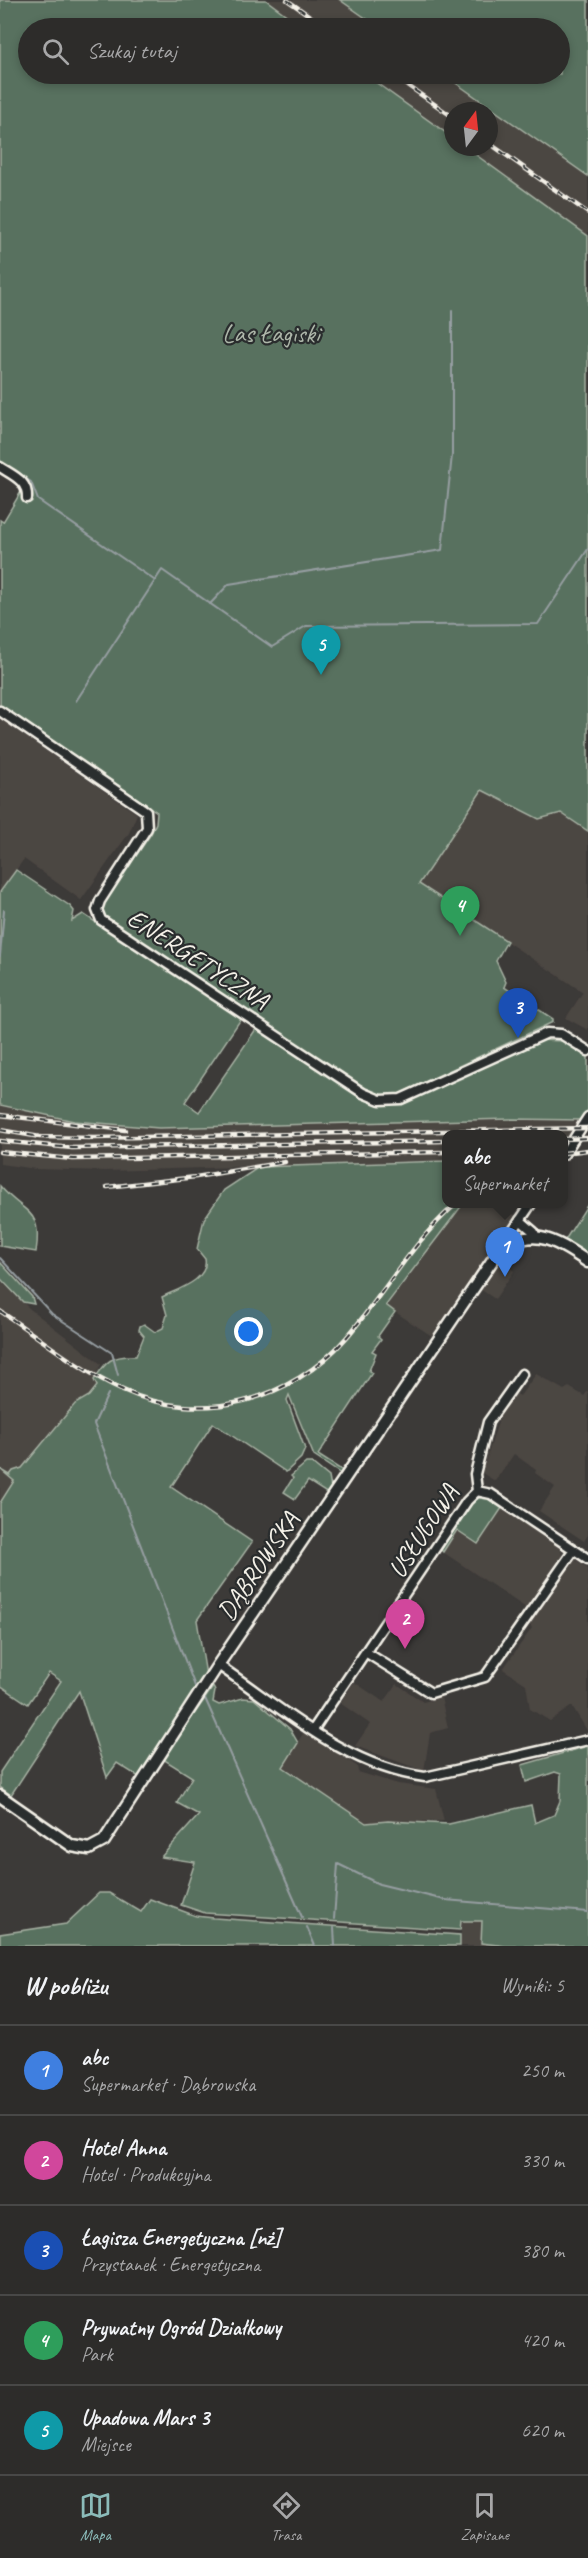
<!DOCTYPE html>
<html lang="pl">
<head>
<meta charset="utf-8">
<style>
	:root { --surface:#2d2c2a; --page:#353432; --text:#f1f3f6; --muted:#a7a7a8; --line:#484847; --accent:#8bbbb9 }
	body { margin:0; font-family:Caveat,sans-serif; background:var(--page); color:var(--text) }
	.compass { position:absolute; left:444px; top:102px; width:54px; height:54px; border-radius:50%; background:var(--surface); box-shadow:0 3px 9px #0003; rotate:15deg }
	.you { position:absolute; left:249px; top:1332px; width:21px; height:21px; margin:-15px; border:4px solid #fff; border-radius:50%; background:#1a73e8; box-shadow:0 0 0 9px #1a73e833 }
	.badge { display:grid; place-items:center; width:39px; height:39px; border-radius:50%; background:var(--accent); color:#fff; font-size:20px; font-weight:700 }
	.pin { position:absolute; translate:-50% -50px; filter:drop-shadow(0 2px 3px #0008) }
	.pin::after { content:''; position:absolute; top:32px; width:21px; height:18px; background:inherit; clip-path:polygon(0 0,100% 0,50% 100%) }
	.popup { position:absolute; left:442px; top:1130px; width:126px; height:78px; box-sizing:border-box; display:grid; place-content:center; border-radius:12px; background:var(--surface); filter:drop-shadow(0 2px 4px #0005); font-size:20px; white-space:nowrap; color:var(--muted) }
	.popup b { font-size:22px; color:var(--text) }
	.popup::after { content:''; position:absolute; left:50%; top:100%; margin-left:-12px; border:12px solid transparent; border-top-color:var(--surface) }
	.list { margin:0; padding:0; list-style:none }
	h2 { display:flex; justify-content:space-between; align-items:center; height:78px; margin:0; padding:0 24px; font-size:26px }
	h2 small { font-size:20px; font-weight:400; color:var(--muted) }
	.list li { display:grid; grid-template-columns:39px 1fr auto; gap:18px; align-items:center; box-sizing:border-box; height:90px; padding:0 24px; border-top:2px solid var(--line) }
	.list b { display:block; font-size:22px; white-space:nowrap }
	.list p { margin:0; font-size:20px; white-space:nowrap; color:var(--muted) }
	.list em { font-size:20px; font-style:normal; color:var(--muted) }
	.icon { flex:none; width:33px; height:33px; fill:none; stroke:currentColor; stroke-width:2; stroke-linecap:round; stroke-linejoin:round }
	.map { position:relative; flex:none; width:588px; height:1946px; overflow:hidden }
	.search { position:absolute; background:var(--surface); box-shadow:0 3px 9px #0003; left:18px; right:18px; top:18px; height:66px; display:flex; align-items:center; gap:15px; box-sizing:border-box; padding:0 21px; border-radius:33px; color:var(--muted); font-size:22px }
	.sheet { height:528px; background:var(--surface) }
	nav { display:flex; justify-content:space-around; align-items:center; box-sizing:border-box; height:84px; border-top:2px solid var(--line); background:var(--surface); font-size:16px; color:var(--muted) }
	nav a { display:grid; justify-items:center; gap:3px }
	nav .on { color:var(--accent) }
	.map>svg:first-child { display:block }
</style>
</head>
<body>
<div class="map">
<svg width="588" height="1946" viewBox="0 0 588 1946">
	<rect width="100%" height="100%" fill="#3c3a38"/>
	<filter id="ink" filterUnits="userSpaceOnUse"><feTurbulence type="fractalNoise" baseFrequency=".0167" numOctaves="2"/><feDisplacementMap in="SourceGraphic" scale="12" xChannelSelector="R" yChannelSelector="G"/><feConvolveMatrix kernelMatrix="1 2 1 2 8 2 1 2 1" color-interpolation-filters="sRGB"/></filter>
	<g filter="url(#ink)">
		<g fill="#4c4642">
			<polygon points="266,0 340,0 380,28 304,28"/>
			<polygon points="364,74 443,74 588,176 588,236 465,147 489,147 489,111 453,111 453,138"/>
			<polygon points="0,719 137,814 129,833 81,900 24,859 0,892"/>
			<polygon points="482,790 539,819 561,813 588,831 588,1030 566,1018 583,992 419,884"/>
			<polygon points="0,1105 74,1121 159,1128 510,1119 582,1120 564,1147 564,1134 446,1134 446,1161 105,1171 36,1169 0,1164"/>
			<polygon points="463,1204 498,1204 516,1216 432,1336 386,1306"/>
			<polygon points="497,1260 514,1271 495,1299 477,1287"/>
			<polygon points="0,1280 30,1309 101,1364 94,1379 97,1386 88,1396 74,1404 0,1503"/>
			<polygon points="536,1374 564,1390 569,1387 584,1396 588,1391 588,1535 584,1541 539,1511 555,1487 535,1473 536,1470 514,1454 495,1481 482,1473 500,1416 515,1393 520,1396"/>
			<polygon points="501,1509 561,1548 562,1555 526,1608 443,1552 457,1530 478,1544"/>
			<polygon points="576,1560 588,1568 588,1732 572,1706 550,1721 530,1709 526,1684 503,1669 532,1628 529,1623 571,1561"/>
			<polygon points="354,1682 384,1702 397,1684 423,1702 441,1697 448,1728 430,1733 424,1771 355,1746 370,1724 340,1703"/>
			<polygon points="304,1732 357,1766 358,1772 398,1784 436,1789 444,1821 366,1823 282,1766"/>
			<polygon points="461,1921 482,1921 481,1943 504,1946 461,1946"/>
		</g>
		<g fill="#59715e" stroke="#a6b1a3" stroke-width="1.5">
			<polygon points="0,0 266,0 304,28 28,28 28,74 364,74 453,138 453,147 465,147 588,236 588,831 561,813 539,819 482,790 419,884 507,941 496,961 506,982 504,987 553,1019 553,1022 397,1095 384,1096 370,1092 105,919 101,909 105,901 151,834 156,823 157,812 0,705 0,520 3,522 28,480 0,461"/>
			<polygon points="340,0 588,0 588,176 443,74 560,74 560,28 380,28"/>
			<polygon points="16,870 70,906 74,911 72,921 83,914 241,1019 185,1102 199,1112 256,1029 369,1099 386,1105 406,1102 538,1040 564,1041 588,1057 588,1110 582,1120 510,1119 159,1128 74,1121 0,1105 0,892"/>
			<path d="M446,1161V1204H463L386,1305L395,1312L378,1336L381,1339L372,1351L376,1353L369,1371L372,1373L318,1455L343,1471L341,1474L314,1456L289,1395L287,1400L305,1449L301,1458L286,1472L213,1423L171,1487L252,1542L197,1620L206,1675L139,1777L117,1763L107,1777L79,1691L11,1795L0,1787V1772L61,1681L49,1673L28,1704L0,1685V1503L14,1481L0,1469L10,1475L13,1471L22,1468L75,1404L89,1396L97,1386L94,1380C106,1361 111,1355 136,1356L144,1336L139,1330L140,1326L144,1324L155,1332L163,1328L167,1315L162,1297C178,1289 209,1280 205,1259L197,1249L204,1219L224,1190L259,1167Z"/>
			<path d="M0,1186C24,1215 43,1207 36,1252L0,1246Z"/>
			<polygon points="588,1204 588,1255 565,1240"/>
			<polygon points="0,1262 32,1297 34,1304 23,1302 0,1278"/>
			<polygon points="306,1463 312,1463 329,1477 331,1488 328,1494 308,1481 295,1499 284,1492 293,1478 291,1476"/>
			<polygon points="479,1498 488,1499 502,1508 478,1544 457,1530 443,1552 441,1550 472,1502"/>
			<polygon points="213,1687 215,1691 213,1702 219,1705 243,1698 254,1699 290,1729 298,1743 283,1767 366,1823 388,1821 449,1824 531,1805 535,1823 554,1815 560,1801 561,1774 555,1772 526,1782 522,1765 588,1746 588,1946 506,1946 481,1943 482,1921 461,1921 460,1930 205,1913 181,1905 195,1862 161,1857 199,1815 177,1803 192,1777 163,1759"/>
			<polygon points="99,1893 109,1893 141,1912 150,1899 196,1916 214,1918 460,1935 460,1946 0,1946 0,1934 66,1924"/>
		</g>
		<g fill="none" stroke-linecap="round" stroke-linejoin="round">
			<g stroke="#969ea2" stroke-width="2">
				<polyline points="0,461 31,482 38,500 154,580"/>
				<polyline points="210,604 229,584 442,550 452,455 452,310"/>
				<polyline points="76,701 162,570 272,647 306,626 538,624 588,549"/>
				<polyline points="0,956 4,910"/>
				<polyline points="0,1258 52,1314 112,1353 118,1375"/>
				<polyline points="108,1394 94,1424 196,1689"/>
				<polyline points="204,1696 302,1917"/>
				<polyline points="334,1919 338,1864 379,1884 445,1900 588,1912"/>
				<polyline points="307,1927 315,1946"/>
				<polyline points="334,1928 335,1946"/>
			</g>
			<defs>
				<g id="minor">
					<path d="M0,467C14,476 28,481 27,498"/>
					<polyline points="0,711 146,811 147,828 100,901 97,910 101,920 363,1093 380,1100 401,1099 547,1033 561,1034 588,1051"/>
					<polyline points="564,1154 588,1117"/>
					<polyline points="520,1220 534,1232 535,1237"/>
					<polyline points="509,1244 508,1238 531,1204"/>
					<polyline points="477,1491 491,1494 588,1559"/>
					<polyline points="367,1653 431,1693 485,1677 574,1550"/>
					<path d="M218,1665C282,1708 346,1767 425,1777L588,1740"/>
					<polyline points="313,1730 467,1501 477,1491 475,1474 488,1422 522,1374"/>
				</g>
				<path id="tertiary" d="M0,1796L72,1846L89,1849L104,1841L218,1665L494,1258C527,1222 554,1239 588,1262"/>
			</defs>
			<use href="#minor" stroke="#f4f1e8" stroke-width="13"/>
			<use href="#tertiary" stroke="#f4f1e8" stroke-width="15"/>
			<use href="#minor" stroke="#2a2d2e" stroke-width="8"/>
			<use href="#tertiary" stroke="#2a2d2e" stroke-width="10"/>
			<defs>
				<g id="rail">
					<polyline points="287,0 327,28"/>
					<polyline points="391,74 453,117"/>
					<polyline points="489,143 588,213"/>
					<polyline points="0,1115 125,1130"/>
					<polyline points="0,1130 40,1137 94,1138 588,1128"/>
					<polyline points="564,1139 588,1138"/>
					<polyline points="0,1141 72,1148 446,1141"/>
					<polyline points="0,1152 73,1159 446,1152"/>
					<polyline points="564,1153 588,1150"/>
					<polyline points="107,1187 196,1177 285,1162"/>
					<path d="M0,1311C40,1338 79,1370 123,1390C200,1426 292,1401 346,1338C384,1294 412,1242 456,1204"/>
				</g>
			</defs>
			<use href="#rail" stroke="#f4f1e8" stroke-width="4.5"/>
			<use href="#rail" stroke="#2a2d2e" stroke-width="2" stroke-dasharray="7" stroke-linecap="butt"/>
		</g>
	</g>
	<g text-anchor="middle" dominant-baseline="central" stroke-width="4.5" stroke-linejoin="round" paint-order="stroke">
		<g font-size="26" fill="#aeb7aa" stroke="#2a2d2e">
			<text x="271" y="333">Las Łagiski</text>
		</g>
		<g font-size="26" fill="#f4f1e8" stroke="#2a2d2e">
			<text transform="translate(198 959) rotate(33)">ENERGETYCZNA</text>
			<text transform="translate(423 1531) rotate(-57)">USŁUGOWA</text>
			<text transform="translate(258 1566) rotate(-56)">DĄBROWSKA</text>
		</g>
	</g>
</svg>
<svg class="compass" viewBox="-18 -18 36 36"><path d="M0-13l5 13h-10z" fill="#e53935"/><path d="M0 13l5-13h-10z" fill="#a7a7a8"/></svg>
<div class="you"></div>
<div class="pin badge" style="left:505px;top:1277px;background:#3f7fe0">1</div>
<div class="popup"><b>abc</b>Supermarket</div>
<div class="pin badge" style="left:405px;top:1649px;background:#d1479c">2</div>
<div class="pin badge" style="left:518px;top:1038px;background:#1a4fb4">3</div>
<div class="pin badge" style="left:460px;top:936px;background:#2e9e5b">4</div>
<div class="pin badge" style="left:321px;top:675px;background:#0f9aa8">5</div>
<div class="search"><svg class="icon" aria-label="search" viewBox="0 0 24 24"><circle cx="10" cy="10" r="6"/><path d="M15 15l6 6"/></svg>Szukaj tutaj</div>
</div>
<section class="sheet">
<h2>W pobliżu<small>Wyniki: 5</small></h2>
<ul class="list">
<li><span class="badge" style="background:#3f7fe0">1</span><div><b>abc</b><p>Supermarket · Dąbrowska</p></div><em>250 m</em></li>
<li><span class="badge" style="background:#d1479c">2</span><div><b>Hotel Anna</b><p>Hotel · Produkcyjna</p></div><em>330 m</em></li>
<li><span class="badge" style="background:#1a4fb4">3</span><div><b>Łagisza Energetyczna [nż]</b><p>Przystanek · Energetyczna</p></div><em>380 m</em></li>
<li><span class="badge" style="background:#2e9e5b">4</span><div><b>Prywatny Ogród Działkowy</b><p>Park</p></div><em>420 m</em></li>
<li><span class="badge" style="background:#0f9aa8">5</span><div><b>Upadowa Mars 3</b><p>Miejsce</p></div><em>620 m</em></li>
</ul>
</section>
<nav>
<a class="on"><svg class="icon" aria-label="map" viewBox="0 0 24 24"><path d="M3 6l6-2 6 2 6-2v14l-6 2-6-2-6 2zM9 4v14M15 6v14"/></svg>Mapa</a>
<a><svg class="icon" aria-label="directions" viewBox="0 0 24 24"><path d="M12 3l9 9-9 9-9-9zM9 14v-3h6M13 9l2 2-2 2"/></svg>Trasa</a>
<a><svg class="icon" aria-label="saved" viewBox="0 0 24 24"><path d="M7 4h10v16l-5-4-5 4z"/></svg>Zapisane</a>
</nav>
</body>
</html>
